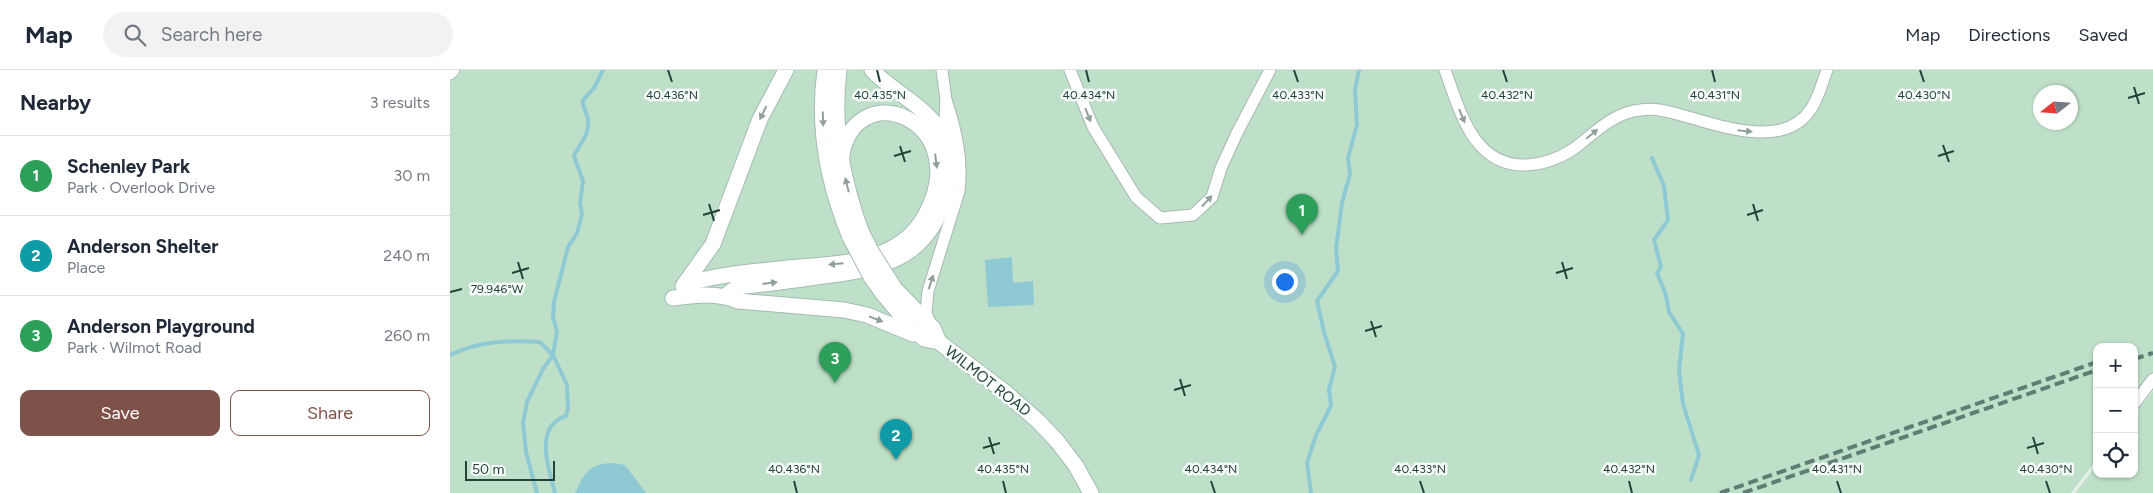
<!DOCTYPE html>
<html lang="en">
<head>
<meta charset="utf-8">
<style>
	:root { --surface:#fff; --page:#f2f2f3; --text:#1f2937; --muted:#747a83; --line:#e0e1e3; --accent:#7f5249 }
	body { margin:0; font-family:Figtree,sans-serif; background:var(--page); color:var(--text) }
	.controls { position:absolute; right:15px; bottom:15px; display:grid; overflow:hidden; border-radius:10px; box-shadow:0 1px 4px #0004 }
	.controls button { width:45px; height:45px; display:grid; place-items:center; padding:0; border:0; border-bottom:1px solid var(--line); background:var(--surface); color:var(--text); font:25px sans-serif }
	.compass { position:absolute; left:1583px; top:15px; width:45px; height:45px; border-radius:50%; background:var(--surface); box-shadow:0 1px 4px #0004; rotate:253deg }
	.scale { position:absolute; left:15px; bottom:12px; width:90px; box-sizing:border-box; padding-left:5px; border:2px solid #24423a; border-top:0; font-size:14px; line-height:18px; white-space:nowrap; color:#24423a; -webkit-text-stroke:4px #f7fbf9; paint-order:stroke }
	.you { position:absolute; left:834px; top:211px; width:18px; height:18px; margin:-12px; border:4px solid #fff; border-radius:50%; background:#1a73e8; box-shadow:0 0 0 8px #1a73e833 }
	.badge { display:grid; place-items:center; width:32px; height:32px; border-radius:50%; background:var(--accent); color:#fff; font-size:16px; font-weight:700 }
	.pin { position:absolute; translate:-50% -41px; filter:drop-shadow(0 1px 2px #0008) }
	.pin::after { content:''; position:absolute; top:26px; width:18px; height:15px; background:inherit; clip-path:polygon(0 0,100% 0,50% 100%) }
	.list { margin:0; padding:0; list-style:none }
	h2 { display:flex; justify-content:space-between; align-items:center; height:65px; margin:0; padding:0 20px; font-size:21px }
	h2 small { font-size:16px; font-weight:400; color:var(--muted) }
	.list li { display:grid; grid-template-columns:32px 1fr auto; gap:15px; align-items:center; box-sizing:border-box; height:80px; padding:0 20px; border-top:1px solid var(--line) }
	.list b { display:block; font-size:19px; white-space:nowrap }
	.list p { margin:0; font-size:16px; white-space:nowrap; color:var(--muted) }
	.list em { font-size:16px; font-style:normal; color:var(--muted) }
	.actions { display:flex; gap:10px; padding:15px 20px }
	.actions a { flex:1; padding:11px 0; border:1px solid var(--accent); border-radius:10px; text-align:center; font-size:18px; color:var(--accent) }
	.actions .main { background:var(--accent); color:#fff }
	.icon { flex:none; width:28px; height:28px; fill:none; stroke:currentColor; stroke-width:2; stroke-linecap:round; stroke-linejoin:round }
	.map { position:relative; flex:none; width:1703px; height:423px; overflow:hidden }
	header { display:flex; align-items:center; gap:30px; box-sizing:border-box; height:70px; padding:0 25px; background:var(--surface); border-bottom:1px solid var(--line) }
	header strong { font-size:24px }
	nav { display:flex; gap:28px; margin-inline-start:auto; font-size:18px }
	.search { width:350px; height:45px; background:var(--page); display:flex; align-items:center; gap:12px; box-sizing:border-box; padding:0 18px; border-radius:28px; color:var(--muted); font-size:19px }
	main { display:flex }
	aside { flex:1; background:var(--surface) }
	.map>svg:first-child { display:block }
</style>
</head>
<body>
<header>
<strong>Map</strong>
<div class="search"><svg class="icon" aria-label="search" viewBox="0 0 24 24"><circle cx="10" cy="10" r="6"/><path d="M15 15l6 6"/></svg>Search here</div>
<nav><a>Map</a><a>Directions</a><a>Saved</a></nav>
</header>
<main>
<aside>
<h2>Nearby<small>3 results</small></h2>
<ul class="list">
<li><span class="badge" style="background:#2e9e5b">1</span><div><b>Schenley Park</b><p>Park · Overlook Drive</p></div><em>30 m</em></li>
<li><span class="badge" style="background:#0f9aa8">2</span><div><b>Anderson Shelter</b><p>Place</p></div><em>240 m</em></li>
<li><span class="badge" style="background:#2e9e5b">3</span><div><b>Anderson Playground</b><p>Park · Wilmot Road</p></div><em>260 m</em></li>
</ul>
<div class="actions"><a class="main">Save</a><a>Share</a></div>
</aside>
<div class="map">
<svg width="1703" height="423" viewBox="0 0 1703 423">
	<rect width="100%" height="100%" fill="#e6efeb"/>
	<g fill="#bfe0c8" fill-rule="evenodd">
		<path d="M0,0H1703V305L1684,335V277H1647V389L1621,423H0ZM1590,22H1620V52H1590Z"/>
		<polygon points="1703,321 1703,423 1625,423 1647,394 1647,404 1684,404 1684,345"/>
	</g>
	<g fill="#8ec9d4">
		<polygon points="562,187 563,213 583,211 584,235 538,237 535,190"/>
		<path d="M162,393L175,395L196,423H125C134,403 139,394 162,393Z"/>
	</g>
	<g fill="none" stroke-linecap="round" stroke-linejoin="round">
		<g stroke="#8ec9d4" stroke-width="4">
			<polyline points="1202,88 1214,116 1218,150 1204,170 1211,197 1207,203 1216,225 1219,242 1233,264 1229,300 1233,334 1249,385 1241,410"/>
			<path d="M0,285C28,271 59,270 90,272L103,285L117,315L118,338L116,346C83,356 99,400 105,423"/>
			<path d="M87,423L76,382L73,353L77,332L93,299L103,285L107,261L103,247L104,232L118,177L127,163L132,144L130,133L133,111L124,86C130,73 140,65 138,49C137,42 132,38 133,30L144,18L153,0"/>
			<polyline points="861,423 857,393 866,365 881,336 879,319 885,297 874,262 867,231 888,201 886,178 892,133 900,104 898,88 907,55 905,20 909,0"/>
		</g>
		<defs>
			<g id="minor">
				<polyline points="492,0 496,30 494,69"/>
				<polyline points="620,0 643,57 686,127 710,148 743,145 762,127 771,98 787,63 820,0"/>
				<path d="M995,0C1010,41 1023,97 1077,95C1094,94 1108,89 1122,80C1144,64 1162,43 1190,40C1207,37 1222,43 1238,47C1274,57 1335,79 1361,39C1369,27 1372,13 1377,0"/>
				<polyline points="0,4 4,0"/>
				<path d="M480,253L476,243L478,221L509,121C513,90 506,60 496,30"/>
				<polyline points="1684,334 1703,309"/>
			</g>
			<g id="secondary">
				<path d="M375,0C367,57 378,114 400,167"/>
				<path d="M389,0C382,56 392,109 411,161"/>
				<path d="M236,214C266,205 298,202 329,199C380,193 446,198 475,146C528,49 400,0 391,92"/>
				<polyline points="233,216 263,174 310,49 336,0"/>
				<polyline points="445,219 483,258 489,272"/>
				<polyline points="434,225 461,257 474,269 489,272 555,322 588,351 607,371 626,396 641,423"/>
				<path d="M275,226L287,217C313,214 340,211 366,207C425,200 480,192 495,124C500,104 501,79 490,61C474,35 443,22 422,0"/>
				<path d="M223,228C246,225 266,222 288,231L394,240L417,245L463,264"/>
			</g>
		</defs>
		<use href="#minor" stroke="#a8b8b2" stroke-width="13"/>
		<use href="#secondary" stroke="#a4bbb3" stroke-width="17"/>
		<use href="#minor" stroke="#fff" stroke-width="11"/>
		<use href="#secondary" stroke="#fff" stroke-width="15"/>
		<g stroke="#5f7d75" stroke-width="4" stroke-dasharray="10 5" stroke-linecap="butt">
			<polyline points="1684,289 1703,283"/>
			<polyline points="1270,423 1647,292"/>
			<polyline points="1293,423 1647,300"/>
		</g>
		<defs>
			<g id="secondary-bridge">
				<polyline points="411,161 421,181 445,219"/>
				<polyline points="400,167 421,207 434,225"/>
			</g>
		</defs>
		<use href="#secondary-bridge" stroke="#a4bbb3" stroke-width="17" stroke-linecap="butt"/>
		<use href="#secondary-bridge" stroke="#fff" stroke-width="15"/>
	</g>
	<defs><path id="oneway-solid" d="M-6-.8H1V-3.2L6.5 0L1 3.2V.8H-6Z" transform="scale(1.25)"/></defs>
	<g fill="#92a09c">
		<use href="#oneway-solid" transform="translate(313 43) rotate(116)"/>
		<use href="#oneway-solid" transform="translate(638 45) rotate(68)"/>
		<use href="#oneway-solid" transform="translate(1012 46) rotate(67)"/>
		<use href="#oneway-solid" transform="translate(373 49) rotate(88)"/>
		<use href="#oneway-solid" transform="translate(1295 61) rotate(6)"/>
		<use href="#oneway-solid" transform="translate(1142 64) rotate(-39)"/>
		<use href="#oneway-solid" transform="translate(486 91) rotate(83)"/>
		<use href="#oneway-solid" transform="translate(397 115) rotate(-104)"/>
		<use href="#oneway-solid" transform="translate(757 131) rotate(-47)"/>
		<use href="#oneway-solid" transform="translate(386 194) rotate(175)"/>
		<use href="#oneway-solid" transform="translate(481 212) rotate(-72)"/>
		<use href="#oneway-solid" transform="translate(320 213) rotate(-7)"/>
		<use href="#oneway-solid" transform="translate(426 249) rotate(21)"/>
	</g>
	<path fill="none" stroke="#24423a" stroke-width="2" d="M218,0L222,12M427,0L430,12M636,0L639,12M844,0L848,12M1053,0L1057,12M1262,0L1265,12M1470,0L1474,12M1684,17L1689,34M1678,28L1695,23M1493,75L1499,92M450,76L455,92M444,86L461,81M1488,86L1504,81M259,134L264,151M1303,134L1308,151M253,145L270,140M1297,145L1313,140M68,192L73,209M1112,192L1117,209M62,203L79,198M1106,203L1123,198M0,222L12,219M921,251L926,267M915,261L932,256M730,309L735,326M724,320L741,315M539,367L544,384M1583,367L1588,384M533,378L550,373M1577,378L1594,373M344,411L347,423M553,411L556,423M761,411L765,423M970,411L974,423M1179,411L1182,423M1387,411L1391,423M1596,411L1600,423"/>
	<g text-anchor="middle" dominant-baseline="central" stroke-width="5" stroke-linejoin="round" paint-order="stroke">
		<g font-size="15" fill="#24423a" stroke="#f7fbf9">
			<text transform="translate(538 311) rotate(38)">WILMOT ROAD</text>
		</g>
	</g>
	<g font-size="12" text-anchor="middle" fill="#24423a" stroke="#f7fbf9" stroke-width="5" stroke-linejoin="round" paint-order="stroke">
		<text x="222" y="29">40.436°N</text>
		<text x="430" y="29">40.435°N</text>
		<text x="639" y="29">40.434°N</text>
		<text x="848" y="29">40.433°N</text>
		<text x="1057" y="29">40.432°N</text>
		<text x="1265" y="29">40.431°N</text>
		<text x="1474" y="29">40.430°N</text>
		<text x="47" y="223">79.946°W</text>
		<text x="344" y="403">40.436°N</text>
		<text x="553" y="403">40.435°N</text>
		<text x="761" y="403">40.434°N</text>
		<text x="970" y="403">40.433°N</text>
		<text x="1179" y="403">40.432°N</text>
		<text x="1387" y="403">40.431°N</text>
		<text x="1596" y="403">40.430°N</text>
	</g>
</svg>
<div class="controls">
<button>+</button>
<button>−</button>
<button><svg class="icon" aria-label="locate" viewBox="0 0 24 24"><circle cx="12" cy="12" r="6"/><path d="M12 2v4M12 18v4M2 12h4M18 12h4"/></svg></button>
</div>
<svg class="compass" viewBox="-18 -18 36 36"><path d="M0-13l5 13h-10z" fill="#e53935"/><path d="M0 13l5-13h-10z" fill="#747a83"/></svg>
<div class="scale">50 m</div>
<div class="you"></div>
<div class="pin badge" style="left:852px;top:165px;background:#2e9e5b">1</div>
<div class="pin badge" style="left:446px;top:390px;background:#0f9aa8">2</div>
<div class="pin badge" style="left:385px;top:313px;background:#2e9e5b">3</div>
</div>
</main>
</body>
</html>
